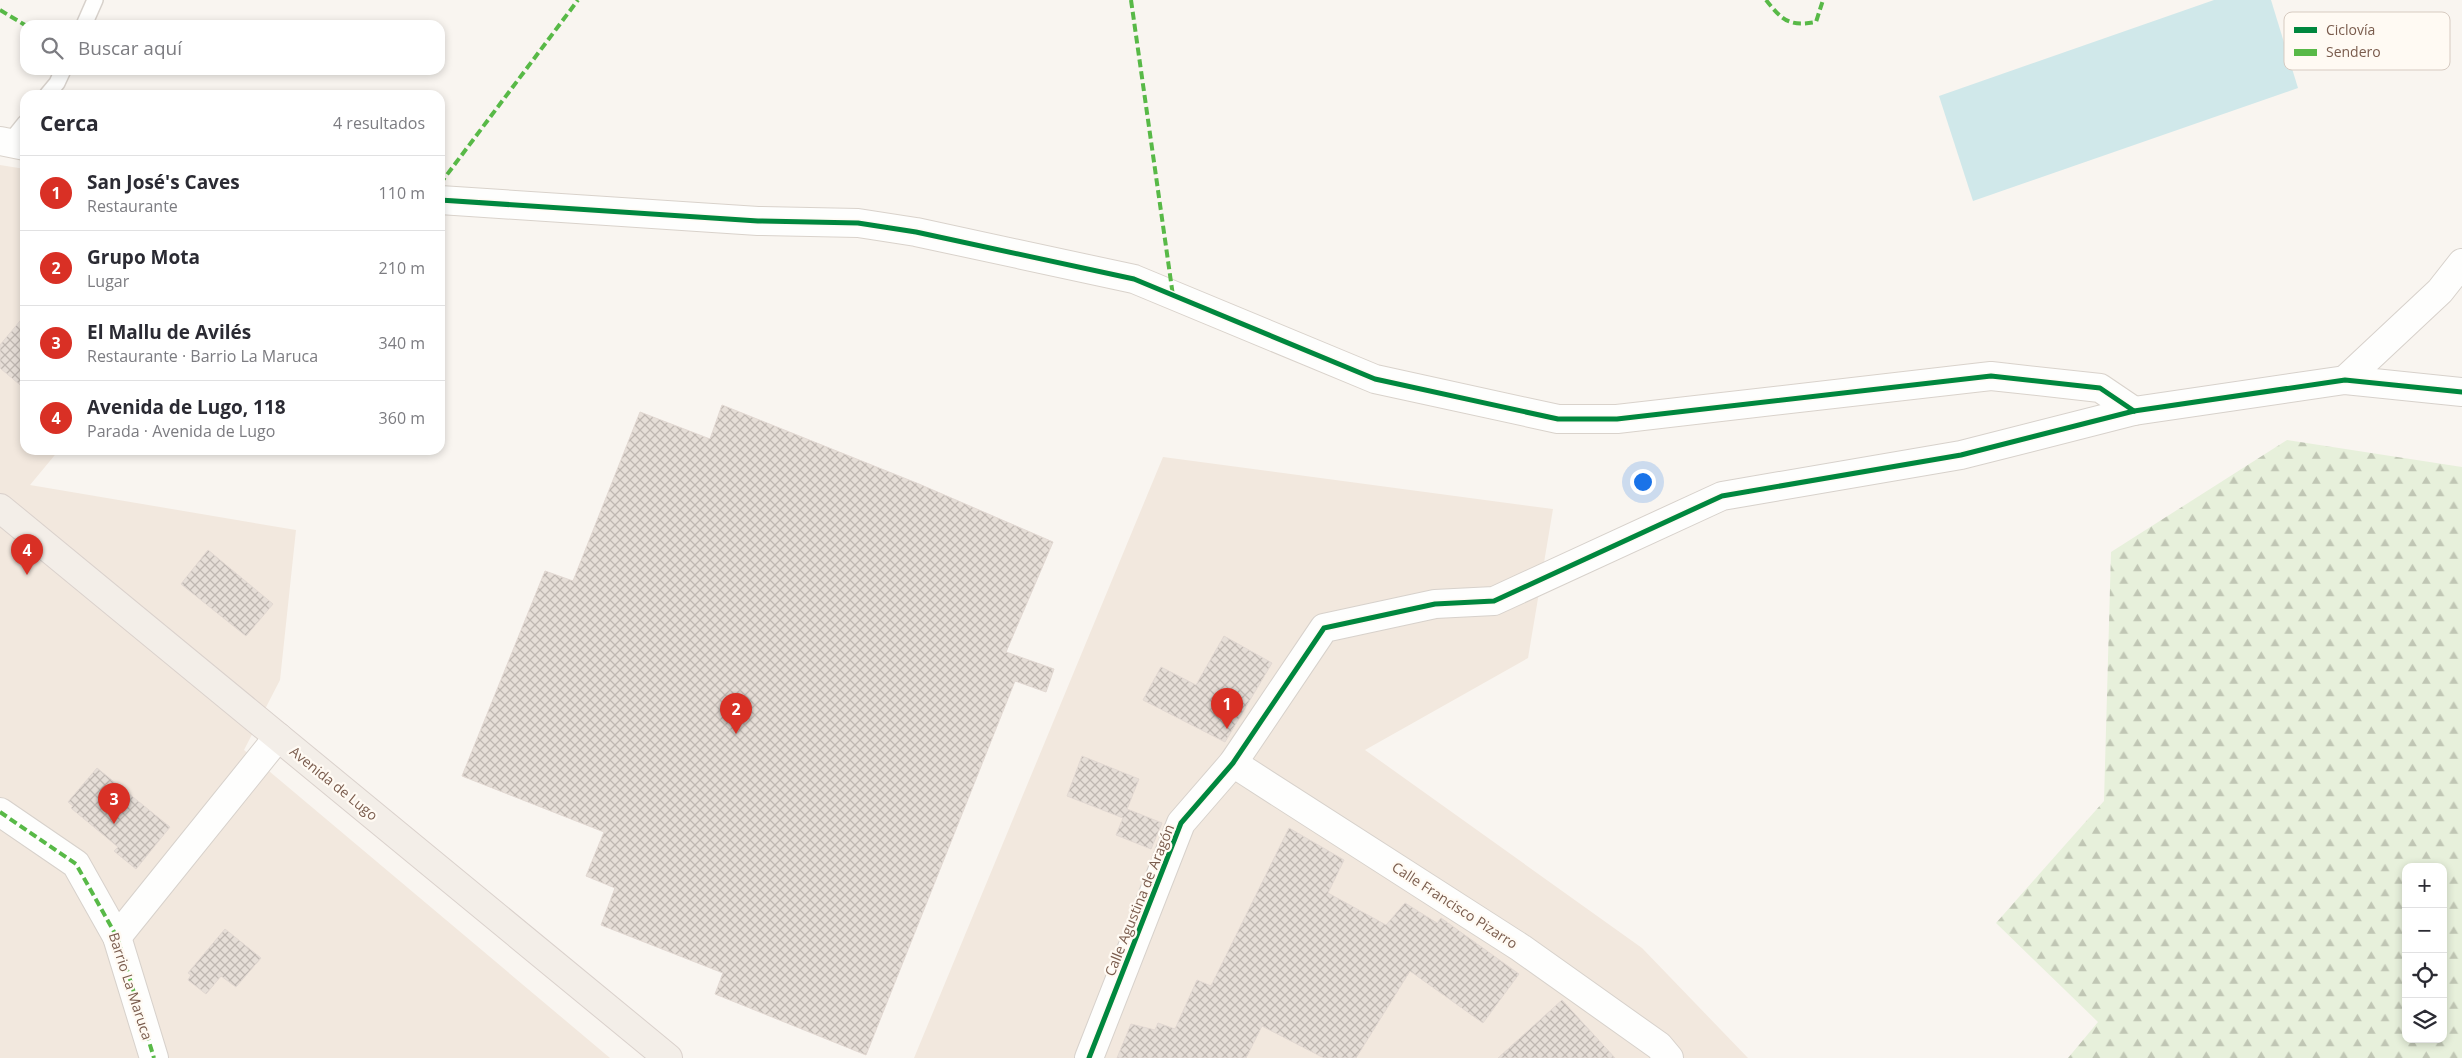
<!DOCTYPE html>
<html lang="es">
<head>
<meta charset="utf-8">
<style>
	:root { --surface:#fff; --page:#f2f2f3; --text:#2b2b33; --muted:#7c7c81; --line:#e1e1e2; --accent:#d93025 }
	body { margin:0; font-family:"Open Sans",sans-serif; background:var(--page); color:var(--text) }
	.controls { position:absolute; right:15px; bottom:15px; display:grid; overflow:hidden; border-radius:10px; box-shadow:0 2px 8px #0003 }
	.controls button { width:45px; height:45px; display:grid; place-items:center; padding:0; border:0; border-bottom:1px solid var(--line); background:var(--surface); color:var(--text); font:25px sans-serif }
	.you { position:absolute; left:1642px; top:481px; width:18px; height:18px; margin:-12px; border:4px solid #fff; border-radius:50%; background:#1a73e8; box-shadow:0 0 0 8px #1a73e833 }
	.badge { display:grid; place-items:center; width:32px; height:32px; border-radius:50%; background:var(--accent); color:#fff; font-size:16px; font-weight:700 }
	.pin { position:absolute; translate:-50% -41px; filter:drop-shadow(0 1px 2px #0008) }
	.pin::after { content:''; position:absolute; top:26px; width:18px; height:15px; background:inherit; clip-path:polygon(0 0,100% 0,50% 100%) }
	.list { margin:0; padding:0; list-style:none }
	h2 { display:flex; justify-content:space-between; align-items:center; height:65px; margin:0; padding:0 20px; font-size:21px }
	h2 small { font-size:16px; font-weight:400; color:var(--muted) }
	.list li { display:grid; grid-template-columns:32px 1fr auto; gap:15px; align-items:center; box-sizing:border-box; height:75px; padding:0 20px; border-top:1px solid var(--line) }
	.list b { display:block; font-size:19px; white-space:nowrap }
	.list p { margin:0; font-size:16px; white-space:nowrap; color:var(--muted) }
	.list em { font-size:16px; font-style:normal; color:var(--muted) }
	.icon { flex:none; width:28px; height:28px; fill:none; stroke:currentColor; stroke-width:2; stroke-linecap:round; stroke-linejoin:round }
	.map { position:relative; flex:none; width:2462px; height:1058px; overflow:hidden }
	.search { position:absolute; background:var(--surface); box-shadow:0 2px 8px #0003; left:20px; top:20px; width:425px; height:55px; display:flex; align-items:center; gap:12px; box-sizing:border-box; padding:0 18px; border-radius:15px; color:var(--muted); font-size:19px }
	.panel { position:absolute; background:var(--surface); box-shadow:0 2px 8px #0003; left:20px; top:90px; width:425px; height:365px; border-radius:15px }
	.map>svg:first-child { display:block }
</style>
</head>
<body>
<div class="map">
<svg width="2462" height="1058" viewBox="0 0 2462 1058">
	<defs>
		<pattern id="forest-firs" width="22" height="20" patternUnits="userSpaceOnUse" patternTransform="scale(1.25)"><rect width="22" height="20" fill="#e7f0db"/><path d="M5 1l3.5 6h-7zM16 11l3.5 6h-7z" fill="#c0c6b4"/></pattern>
		<pattern id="building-cross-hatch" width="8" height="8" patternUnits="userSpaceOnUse" patternTransform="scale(1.25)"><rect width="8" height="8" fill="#e6ded7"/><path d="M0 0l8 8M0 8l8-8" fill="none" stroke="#bfb7b1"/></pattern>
	</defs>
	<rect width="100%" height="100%" fill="#f9f5f0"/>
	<g fill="#f2e8de">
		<polygon points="0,165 25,169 25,450 59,450 30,485 296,530 280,680 244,750 610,1058 0,1058"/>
		<polygon points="1163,457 1553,509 1528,658 1365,750 1642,948 1748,1058 914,1058"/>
	</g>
	<path fill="url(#forest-firs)" fill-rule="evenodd" d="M2287,440L2462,467V1058H2068L2098,1022L1996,923L2104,801L2111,552ZM2406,867H2443V1039H2406Z"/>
	<polygon fill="#d0e8ea" points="2214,0 2271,0 2298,88 1973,201 1939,96"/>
	<g fill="url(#building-cross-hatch)" stroke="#e2d8d2">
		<polygon points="25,315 25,389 0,368 0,345"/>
		<polygon points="722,405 919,484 1053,542 1006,652 1054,669 1046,692 1015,681 866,1055 715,994 723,973 601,925 615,888 586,876 604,832 462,776 545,571 573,581 640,412 710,439"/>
		<polygon points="208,550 273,604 246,636 181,584"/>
		<polygon points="1224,636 1272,663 1225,742 1143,700 1161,667 1196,685"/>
		<polygon points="1082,756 1139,779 1127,809 1162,823 1151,849 1116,835 1123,818 1067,796"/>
		<polygon points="97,768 170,827 136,869 114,851 118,847 71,808 73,806 68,802"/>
		<polygon points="1289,828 1344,860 1328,893 1386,925 1405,903 1437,923 1441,918 1519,974 1483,1023 1410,971 1356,1058 1324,1058 1262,1026 1246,1058 1117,1058 1131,1024 1155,1030 1158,1023 1175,1029 1197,980 1211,986"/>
		<polygon points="225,929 261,958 236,987 221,976 206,994 188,980 191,975 188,973"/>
		<polygon points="1562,1000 1615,1058 1498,1058"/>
	</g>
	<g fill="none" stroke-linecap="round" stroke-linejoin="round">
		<defs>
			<g id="lane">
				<polyline points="84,25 95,0"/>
				<polyline points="47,95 57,83 63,70"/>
				<polyline points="9,143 25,123"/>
			</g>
			<g id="street">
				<polyline points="2345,380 2440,291 2462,263"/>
				<polyline points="1233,763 1521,948 1659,1046 1669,1058"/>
				<polyline points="0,812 76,864 117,937 154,1058"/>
				<polyline points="117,937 278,737"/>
				<polyline points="1089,1058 1181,823 1233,763 1324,628 1435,604 1494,601 1722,496 1961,455 2134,411 2345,380 2462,392"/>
			</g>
			<g id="secondary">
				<polyline points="0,141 25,146"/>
				<polyline points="440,200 758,221 858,223 916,232 1134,279 1375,379 1558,419 1617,419 1991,376 2100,388 2134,411"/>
			</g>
			<polyline id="primary" points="0,508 668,1058"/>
		</defs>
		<use href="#lane" stroke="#d7d1cb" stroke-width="18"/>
		<use href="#street" stroke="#d7d1cb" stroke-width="30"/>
		<use href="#secondary" stroke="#d9d2cb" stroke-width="30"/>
		<use href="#primary" stroke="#dad1cc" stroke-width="30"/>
		<use href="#lane" stroke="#fefefd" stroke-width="15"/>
		<use href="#street" stroke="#fefefd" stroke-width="28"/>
		<use href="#secondary" stroke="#fefefd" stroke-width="28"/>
		<use href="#primary" stroke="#f3eee8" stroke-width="28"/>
		<g stroke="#58b947" stroke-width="4" stroke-dasharray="8 4" stroke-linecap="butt">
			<polyline points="1131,0 1173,296"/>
			<path d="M1766,0C1782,20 1789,27 1816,22L1823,0"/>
			<polyline points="0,10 25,25"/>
			<polyline points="440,184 578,0"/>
			<polyline points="0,812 76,864 117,937 154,1058"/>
		</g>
		<defs>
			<g id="cycleway">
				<polyline points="440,200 758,221 858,223 916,232 1134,279 1375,379 1558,419 1617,419 1991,376 2100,388 2134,411"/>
				<polyline points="1089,1058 1181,823 1233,763 1324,628 1435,604 1494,601 1722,496 1961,455 2134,411 2345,380 2462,392"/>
			</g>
		</defs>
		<use href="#cycleway" stroke="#fffaf3" stroke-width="8"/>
		<use href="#cycleway" stroke="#00873e" stroke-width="5"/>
	</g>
	<g text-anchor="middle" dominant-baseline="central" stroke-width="4.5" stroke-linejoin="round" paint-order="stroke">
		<g font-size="14" fill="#7a5c4d" stroke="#fffaf3">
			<text transform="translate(334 783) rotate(39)">Avenida de Lugo</text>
			<text transform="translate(1139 900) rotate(-68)">Calle Agustina de Aragón</text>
			<text transform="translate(1455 905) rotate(33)">Calle Francisco Pizarro</text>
			<text transform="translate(131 986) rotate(72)">Barrio La Maruca</text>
		</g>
	</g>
	<rect x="2284" y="12" width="166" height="58" rx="8" fill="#fffaf3" stroke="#d7cbc1" stroke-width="1"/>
	<rect x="2294" y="27" width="23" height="6" fill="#00873e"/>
	<rect x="2294" y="49" width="23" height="7" fill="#58b947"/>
	<g font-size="14" fill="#7a5c4d">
		<text x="2326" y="35">Ciclovía</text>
		<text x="2326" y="57">Sendero</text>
	</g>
</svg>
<div class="controls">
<button>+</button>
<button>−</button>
<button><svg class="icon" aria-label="locate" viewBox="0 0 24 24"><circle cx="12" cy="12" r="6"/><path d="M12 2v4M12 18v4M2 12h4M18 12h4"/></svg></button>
<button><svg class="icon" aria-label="layers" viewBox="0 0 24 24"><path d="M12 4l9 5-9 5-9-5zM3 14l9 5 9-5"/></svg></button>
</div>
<div class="you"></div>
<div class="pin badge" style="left:1227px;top:729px">1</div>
<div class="pin badge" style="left:736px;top:734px">2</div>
<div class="pin badge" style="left:114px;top:824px">3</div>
<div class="pin badge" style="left:27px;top:575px">4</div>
<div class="search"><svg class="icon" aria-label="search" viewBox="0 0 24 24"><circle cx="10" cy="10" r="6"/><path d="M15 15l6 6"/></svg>Buscar aquí</div>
<section class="panel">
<h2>Cerca<small>4 resultados</small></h2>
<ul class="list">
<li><span class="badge">1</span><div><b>San José's Caves</b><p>Restaurante</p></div><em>110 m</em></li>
<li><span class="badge">2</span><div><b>Grupo Mota</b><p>Lugar</p></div><em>210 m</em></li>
<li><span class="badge">3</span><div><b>El Mallu de Avilés</b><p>Restaurante · Barrio La Maruca</p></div><em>340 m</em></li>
<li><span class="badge">4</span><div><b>Avenida de Lugo, 118</b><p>Parada · Avenida de Lugo</p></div><em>360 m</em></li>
</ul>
</section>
</div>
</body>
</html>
